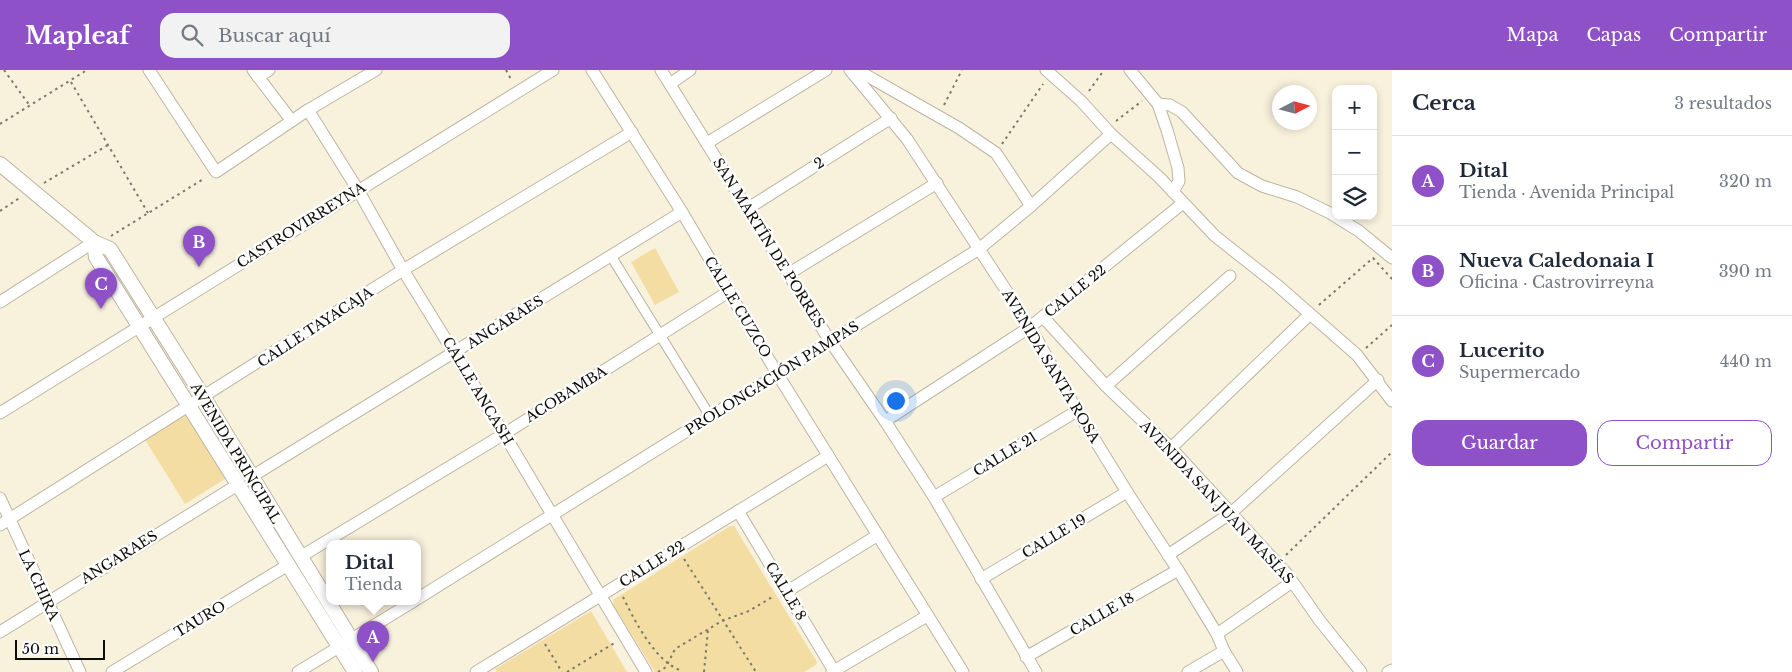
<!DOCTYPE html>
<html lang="es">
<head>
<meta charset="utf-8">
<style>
	:root { --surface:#fff; --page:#f2f2f3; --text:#1f2937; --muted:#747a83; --line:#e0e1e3; --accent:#8f51c7 }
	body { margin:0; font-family:"Libre Baskerville",serif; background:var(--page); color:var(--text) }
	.controls { position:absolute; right:15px; top:15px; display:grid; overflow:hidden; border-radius:10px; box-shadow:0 2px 8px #0003 }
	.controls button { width:45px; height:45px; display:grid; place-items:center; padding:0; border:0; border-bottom:1px solid var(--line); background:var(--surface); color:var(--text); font:25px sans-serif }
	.compass { position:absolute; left:1272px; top:15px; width:45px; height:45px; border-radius:50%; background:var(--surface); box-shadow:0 2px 8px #0003; rotate:84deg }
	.scale { position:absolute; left:15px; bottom:12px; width:90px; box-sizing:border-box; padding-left:5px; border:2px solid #0e0c06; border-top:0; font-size:14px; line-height:18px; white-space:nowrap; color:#0e0c06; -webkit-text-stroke:4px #fefefe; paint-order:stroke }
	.you { position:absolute; left:895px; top:330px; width:18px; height:18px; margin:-12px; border:4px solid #fff; border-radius:50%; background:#1a73e8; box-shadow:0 0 0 8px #1a73e833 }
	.badge { display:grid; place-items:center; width:32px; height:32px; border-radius:50%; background:var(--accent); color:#fff; font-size:16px; font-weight:700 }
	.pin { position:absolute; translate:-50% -41px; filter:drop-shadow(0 1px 2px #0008) }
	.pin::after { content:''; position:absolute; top:26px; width:18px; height:15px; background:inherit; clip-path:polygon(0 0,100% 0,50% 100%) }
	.popup { position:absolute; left:326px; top:470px; width:95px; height:65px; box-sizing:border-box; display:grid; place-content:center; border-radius:10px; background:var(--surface); filter:drop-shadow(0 1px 4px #0005); font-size:16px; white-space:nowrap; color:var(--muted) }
	.popup b { font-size:19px; color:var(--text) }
	.popup::after { content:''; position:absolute; left:50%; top:100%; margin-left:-10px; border:10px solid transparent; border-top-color:var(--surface) }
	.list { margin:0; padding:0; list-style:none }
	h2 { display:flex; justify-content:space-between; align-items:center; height:65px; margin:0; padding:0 20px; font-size:21px }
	h2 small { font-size:16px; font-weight:400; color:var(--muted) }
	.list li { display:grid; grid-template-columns:32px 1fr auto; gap:15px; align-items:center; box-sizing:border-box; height:90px; padding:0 20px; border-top:1px solid var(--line) }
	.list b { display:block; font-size:19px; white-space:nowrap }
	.list p { margin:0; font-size:16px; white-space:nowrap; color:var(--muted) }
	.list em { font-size:16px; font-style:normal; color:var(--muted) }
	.actions { display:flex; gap:10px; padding:15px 20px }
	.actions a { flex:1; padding:11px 0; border:1px solid var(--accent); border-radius:15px; text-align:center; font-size:18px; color:var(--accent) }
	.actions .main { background:var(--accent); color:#fff }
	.icon { flex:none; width:28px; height:28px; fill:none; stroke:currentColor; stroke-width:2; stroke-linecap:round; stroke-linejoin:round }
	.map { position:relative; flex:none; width:1392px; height:602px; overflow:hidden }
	header { display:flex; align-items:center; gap:30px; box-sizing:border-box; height:70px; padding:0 25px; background:var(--accent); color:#fff }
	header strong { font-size:24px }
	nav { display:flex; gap:28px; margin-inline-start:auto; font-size:18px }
	.search { width:350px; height:45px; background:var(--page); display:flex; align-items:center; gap:12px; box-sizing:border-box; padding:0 18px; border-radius:15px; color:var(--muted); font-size:19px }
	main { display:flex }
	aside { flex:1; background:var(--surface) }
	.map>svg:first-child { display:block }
</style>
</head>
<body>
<header>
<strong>Mapleaf</strong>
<div class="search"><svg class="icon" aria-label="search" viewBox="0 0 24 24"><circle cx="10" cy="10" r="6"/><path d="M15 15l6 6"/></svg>Buscar aquí</div>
<nav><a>Mapa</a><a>Capas</a><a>Compartir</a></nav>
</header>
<main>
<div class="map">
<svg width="1392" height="602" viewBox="0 0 1392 602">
	<rect width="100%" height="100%" fill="#f8f1dc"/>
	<g fill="#f3dda3">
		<polygon points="655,178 679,222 655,235 631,192"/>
		<polygon points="187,341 228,407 185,434 144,368"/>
		<polygon points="730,456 734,456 817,592 816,595 804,602 655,602 614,536 613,530"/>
		<polygon points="591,541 627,602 497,602 495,599"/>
	</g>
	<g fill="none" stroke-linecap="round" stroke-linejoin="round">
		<defs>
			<polyline id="pedestrian" points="611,186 710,346"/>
			<g id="minor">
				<polyline points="149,0 216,102 308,40 376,0"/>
				<polyline points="253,0 291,50"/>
				<polyline points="592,0 682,142 778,305 963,602"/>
				<polyline points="661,0 830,271 885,351 934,427 1036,602"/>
				<polyline points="850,0 907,69 979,179 1030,257 1077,341 1127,422 1178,500 1217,564 1224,581 1237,602"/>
				<polyline points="857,0 959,58 996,83 1031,136"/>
				<polyline points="1046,0 1081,31 1111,64 1159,107 1215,166 1277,215 1357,285 1392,331"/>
				<polyline points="1130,0 1158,34 1167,60 1178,98 1179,111 1173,122"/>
				<polyline points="258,7 269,0"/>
				<polyline points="670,14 690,0"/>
				<polyline points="1158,34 1170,35 1182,42 1238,103 1262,116 1297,127 1330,143 1359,161 1392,188"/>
				<polyline points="308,40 358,120 403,200 504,364 646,602"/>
				<polyline points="707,73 826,0"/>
				<polyline points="747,139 891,48"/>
				<polyline points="788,204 937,113"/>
				<polyline points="0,232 94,172"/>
				<polyline points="1043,247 1106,316 1171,378 1287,504 1320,551 1361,602"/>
				<polyline points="1106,316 1230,206"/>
				<polyline points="0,343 553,0"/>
				<polyline points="885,351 1030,257 1183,133"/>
				<polyline points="1171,378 1309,245"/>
				<polyline points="251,407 682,142"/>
				<polyline points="934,427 1077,341"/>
				<polyline points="0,428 80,602"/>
				<polyline points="738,441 834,601"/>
				<polyline points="0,455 403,200 632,62"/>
				<polyline points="1168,485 1231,443 1378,310"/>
				<polyline points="300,487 504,364 728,222"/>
				<polyline points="981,509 1127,422"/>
				<polyline points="786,522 878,465"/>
				<polyline points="417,529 979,179 1031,136 1111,64"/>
				<polyline points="0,562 239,414"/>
				<polyline points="1217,564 1292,512"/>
				<polyline points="1026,587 1178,500"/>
				<polyline points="112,602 288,495"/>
				<polyline points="298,602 414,531"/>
				<polyline points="476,602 828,386"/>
				<polyline points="832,602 927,546"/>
				<polyline points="1188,602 1224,581"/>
				<polyline points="1388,602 1392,600"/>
			</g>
			<g id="tertiary">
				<polyline points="0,94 94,172 110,179 204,328 371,602"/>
				<polyline points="94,172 96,187 355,602"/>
			</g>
		</defs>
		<use href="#pedestrian" stroke="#bcb5a2" stroke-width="11"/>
		<use href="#minor" stroke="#bcb5a2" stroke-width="13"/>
		<use href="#tertiary" stroke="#bcb5a2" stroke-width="16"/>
		<g stroke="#7c786b" stroke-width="2" stroke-dasharray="2.5 4" stroke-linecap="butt">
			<polyline points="4,0 30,36"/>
			<polyline points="506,0 512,11"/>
			<polyline points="71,12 148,143"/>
			<polyline points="1089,21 1104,0"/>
			<polyline points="944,35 962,0"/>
			<polyline points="1116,51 1142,31"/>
			<polyline points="0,54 87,0"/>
			<polyline points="1002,74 1043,14"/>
			<polyline points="44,113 108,75"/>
			<polyline points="0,141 21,127"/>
			<polyline points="111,166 205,108"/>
			<polyline points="1319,235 1373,188 1392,209"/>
			<polyline points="1366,278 1392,255"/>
			<polyline points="1286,485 1392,382"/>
			<polyline points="684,489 756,602"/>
			<path d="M623,527C633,548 650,580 669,594C673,597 678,599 682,602"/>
			<polyline points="545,574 562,602"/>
			<polyline points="567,602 616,572"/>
			<polyline points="658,602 666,597 675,579 722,551 749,541 774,526"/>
			<polyline points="704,602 708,559"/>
		</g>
		<use href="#pedestrian" stroke="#fff" stroke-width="9"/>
		<use href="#minor" stroke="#fff" stroke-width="11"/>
		<use href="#tertiary" stroke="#fff" stroke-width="14"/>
	</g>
	<g text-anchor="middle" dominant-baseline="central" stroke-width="5" stroke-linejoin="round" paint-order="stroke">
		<g font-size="14" fill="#0e0c06" stroke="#fefefe">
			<text transform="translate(819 93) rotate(-32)">2</text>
			<text transform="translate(301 155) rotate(-32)">CASTROVIRREYNA</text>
			<text transform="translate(769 173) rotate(58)">SAN MARTÍN DE PORRES</text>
			<text transform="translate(1075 221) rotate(-39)">CALLE 22</text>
			<text transform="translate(738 237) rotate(59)">CALLE CUZCO</text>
			<text transform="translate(505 252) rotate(-32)">ANGARAES</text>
			<text transform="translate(315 257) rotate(-33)">CALLE TAYACAJA</text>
			<text transform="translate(1051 296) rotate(59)">AVENIDA SANTA ROSA</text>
			<text transform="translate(772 308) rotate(-32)">PROLONGACIÓN PAMPAS</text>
			<text transform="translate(478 321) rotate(59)">CALLE ANCASH</text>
			<text transform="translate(566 324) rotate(-32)">ACOBAMBA</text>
			<text transform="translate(236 383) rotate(59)">AVENIDA PRINCIPAL</text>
			<text transform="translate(1005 384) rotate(-31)">CALLE 21</text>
			<text transform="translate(1217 432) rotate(47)">AVENIDA SAN JUAN MASÍAS</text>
			<text transform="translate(1054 466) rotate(-31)">CALLE 19</text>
			<text transform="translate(119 487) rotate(-32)">ANGARAES</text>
			<text transform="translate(652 494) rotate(-32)">CALLE 22</text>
			<text transform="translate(39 515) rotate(65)">LA CHIRA</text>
			<text transform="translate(786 521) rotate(59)">CALLE 8</text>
			<text transform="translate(1102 544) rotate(-30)">CALLE 18</text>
			<text transform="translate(200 549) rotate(-31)">TAURO</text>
		</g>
	</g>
</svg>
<div class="controls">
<button>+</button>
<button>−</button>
<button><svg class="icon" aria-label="layers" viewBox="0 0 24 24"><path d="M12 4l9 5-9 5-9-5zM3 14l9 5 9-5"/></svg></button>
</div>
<svg class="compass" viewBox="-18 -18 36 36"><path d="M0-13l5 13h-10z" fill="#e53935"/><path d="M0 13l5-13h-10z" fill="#747a83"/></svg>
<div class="scale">50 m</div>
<div class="you"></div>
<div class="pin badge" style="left:373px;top:592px">A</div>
<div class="popup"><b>Dital</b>Tienda</div>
<div class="pin badge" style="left:199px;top:197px">B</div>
<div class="pin badge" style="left:101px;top:239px">C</div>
</div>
<aside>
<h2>Cerca<small>3 resultados</small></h2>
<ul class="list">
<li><span class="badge">A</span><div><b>Dital</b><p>Tienda · Avenida Principal</p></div><em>320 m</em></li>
<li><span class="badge">B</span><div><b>Nueva Caledonaia I</b><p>Oficina · Castrovirreyna</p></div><em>390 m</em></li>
<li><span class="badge">C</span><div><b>Lucerito</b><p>Supermercado</p></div><em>440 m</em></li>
</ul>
<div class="actions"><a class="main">Guardar</a><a>Compartir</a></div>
</aside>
</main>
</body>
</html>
